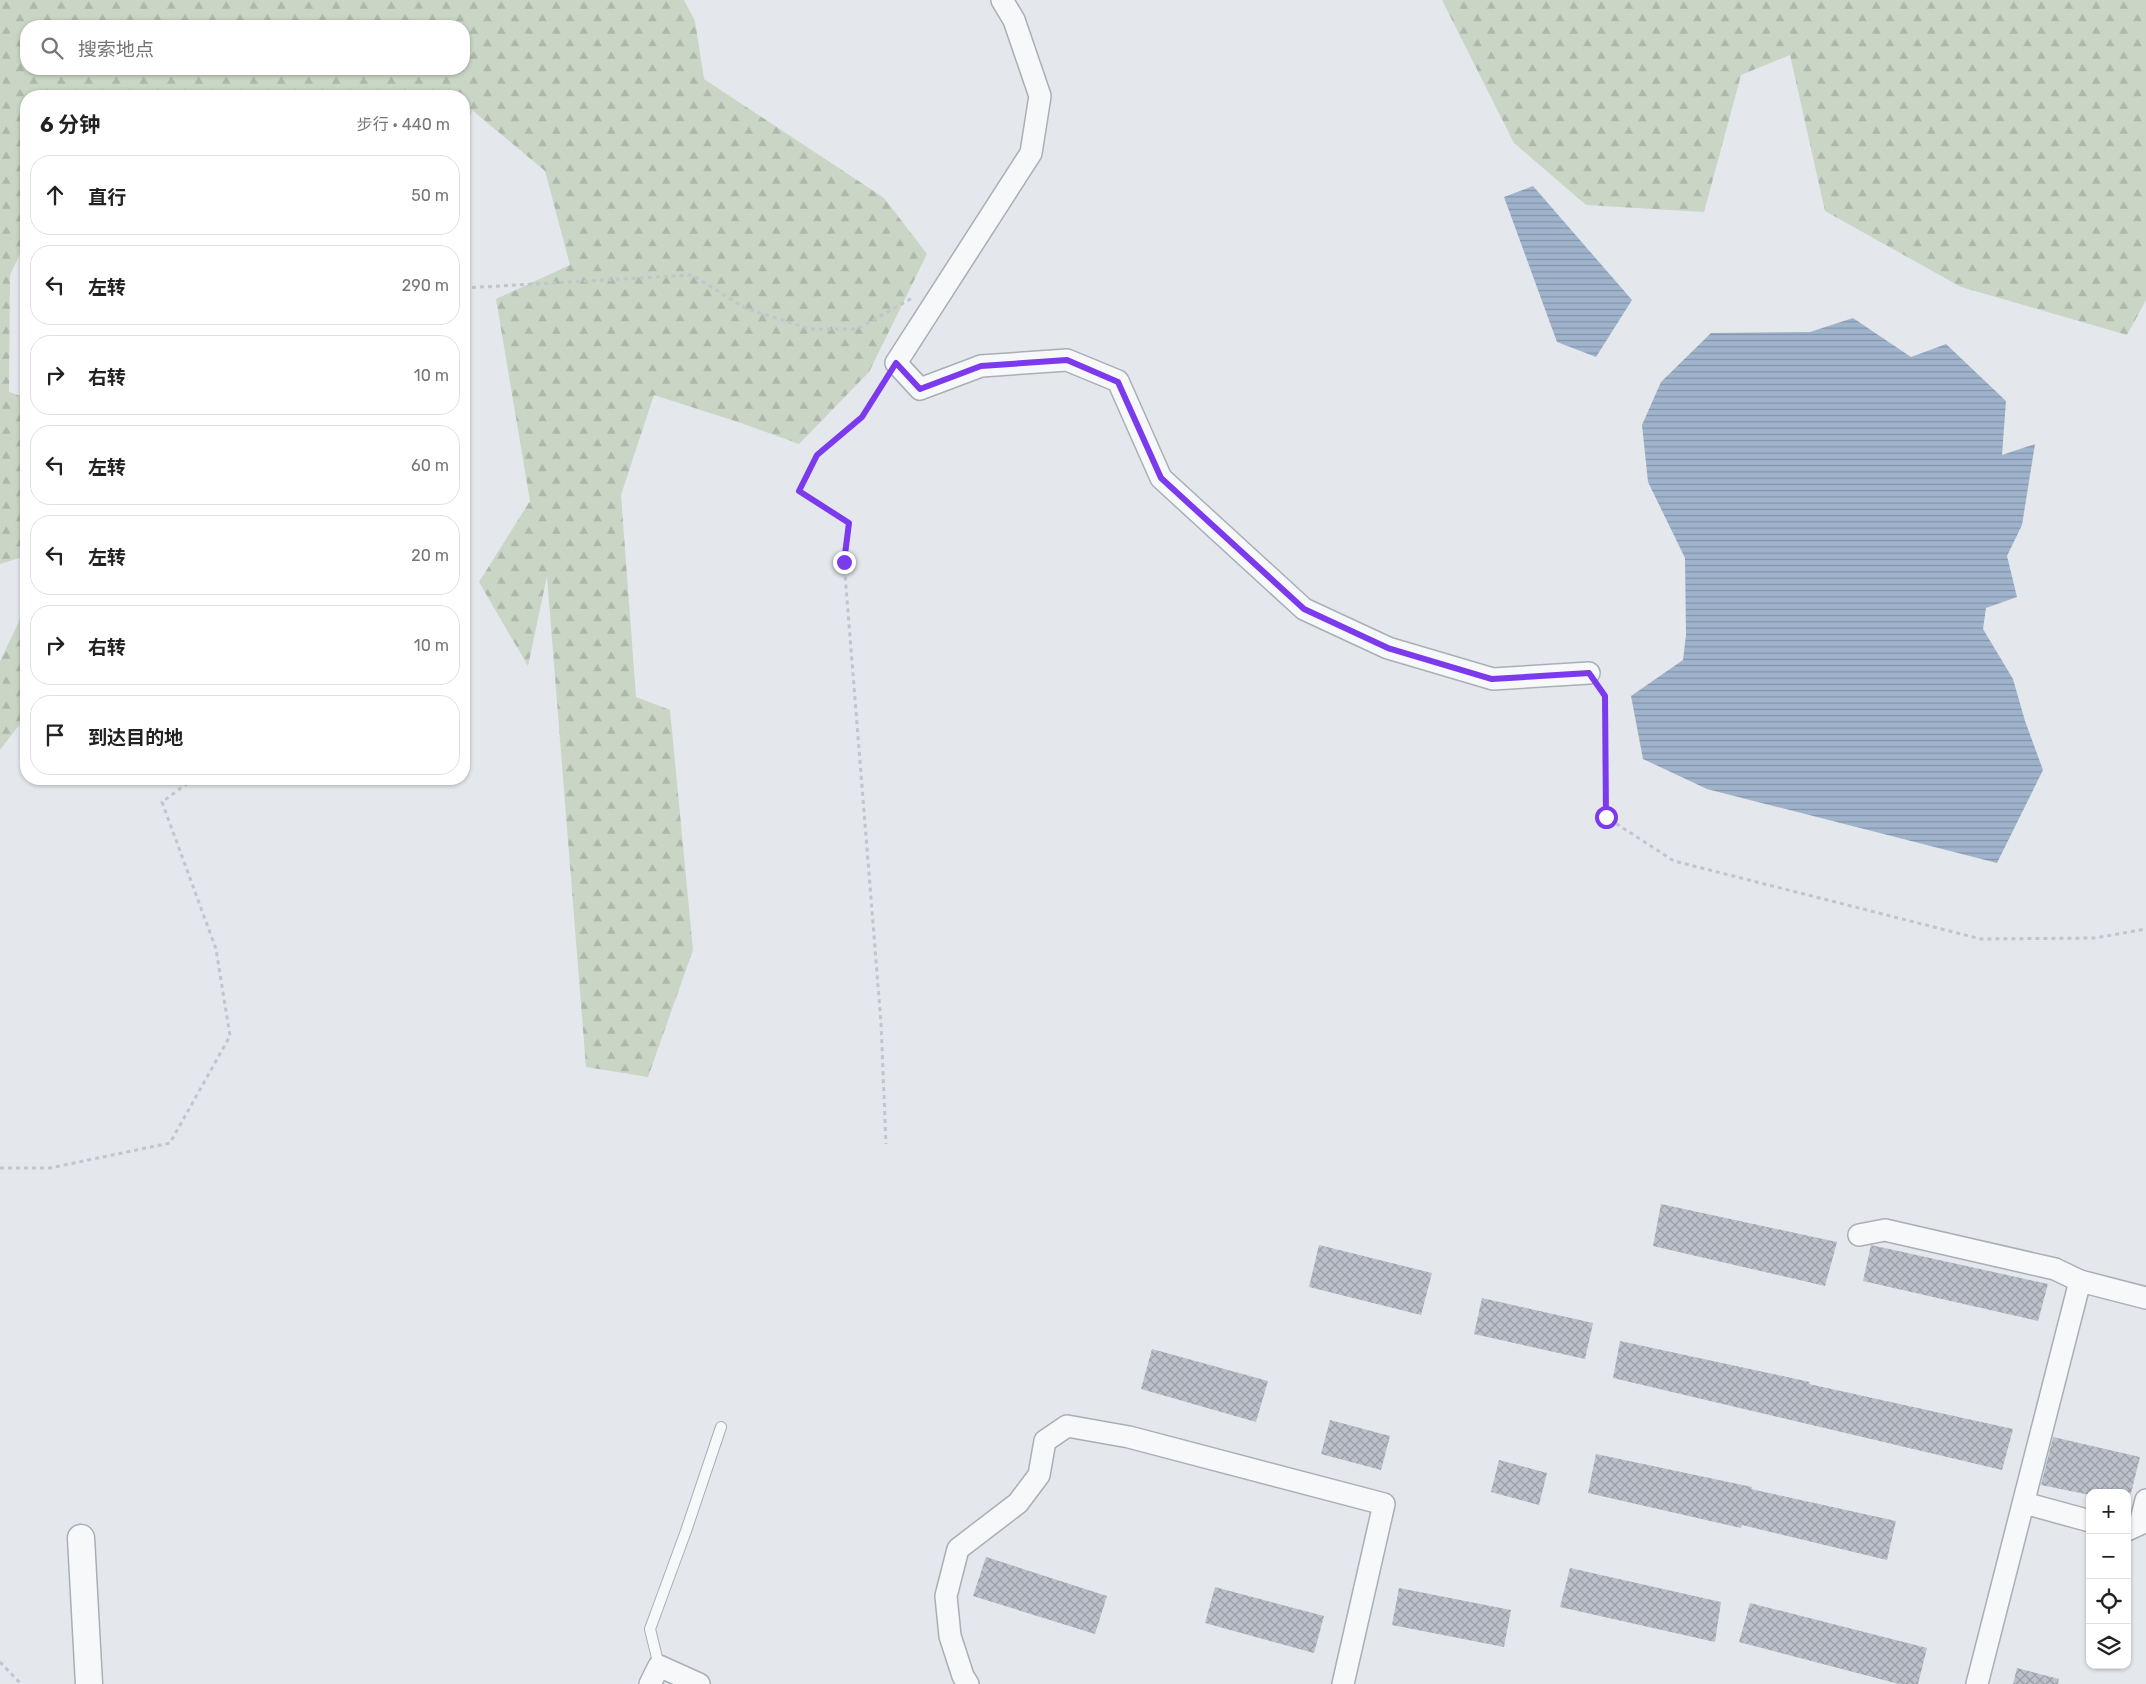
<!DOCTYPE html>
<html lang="zh">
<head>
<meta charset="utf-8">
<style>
	:root { --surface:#fff; --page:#f6f6f6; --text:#222; --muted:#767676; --line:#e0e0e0 }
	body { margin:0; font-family:Rubik,"Noto Sans SC",sans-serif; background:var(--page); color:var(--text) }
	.controls { position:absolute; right:15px; bottom:15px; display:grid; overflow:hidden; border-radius:10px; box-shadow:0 1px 4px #0004 }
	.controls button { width:45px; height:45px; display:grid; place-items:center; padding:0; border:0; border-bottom:1px solid var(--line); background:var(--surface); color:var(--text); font:25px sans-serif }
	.stop { position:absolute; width:15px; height:15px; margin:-11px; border:4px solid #7c3aed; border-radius:50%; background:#fff }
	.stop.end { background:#7c3aed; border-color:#fff; box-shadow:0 1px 5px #0008 }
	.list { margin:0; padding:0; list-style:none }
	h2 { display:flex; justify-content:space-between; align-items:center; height:65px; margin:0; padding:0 20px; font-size:21px }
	h2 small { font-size:16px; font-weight:400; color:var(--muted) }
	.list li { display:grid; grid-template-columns:32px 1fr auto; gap:15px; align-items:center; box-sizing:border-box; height:80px; margin:0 10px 10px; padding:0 10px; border:1px solid var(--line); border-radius:20px }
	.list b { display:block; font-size:19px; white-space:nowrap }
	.list em { font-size:16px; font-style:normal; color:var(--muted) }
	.icon { flex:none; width:28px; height:28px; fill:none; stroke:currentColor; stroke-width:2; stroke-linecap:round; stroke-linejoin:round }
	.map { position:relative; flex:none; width:2146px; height:1684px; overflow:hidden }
	.search { position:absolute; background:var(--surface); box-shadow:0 1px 4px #0004; left:20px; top:20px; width:450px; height:55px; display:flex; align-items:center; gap:12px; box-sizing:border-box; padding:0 18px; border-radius:20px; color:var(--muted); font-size:19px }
	.panel { position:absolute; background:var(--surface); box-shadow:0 1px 4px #0004; left:20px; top:90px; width:450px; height:695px; border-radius:20px }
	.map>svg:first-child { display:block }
</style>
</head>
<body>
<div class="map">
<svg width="2146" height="1684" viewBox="0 0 2146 1684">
	<defs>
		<pattern id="forest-firs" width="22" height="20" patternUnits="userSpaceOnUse" patternTransform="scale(1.25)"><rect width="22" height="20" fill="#c9d6c5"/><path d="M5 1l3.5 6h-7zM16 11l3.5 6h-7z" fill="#adb8ab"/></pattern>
		<pattern id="water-rules" width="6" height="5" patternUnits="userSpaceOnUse" patternTransform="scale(1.25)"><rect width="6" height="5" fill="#9fb4cc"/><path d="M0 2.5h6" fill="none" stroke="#8293a7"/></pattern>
		<pattern id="building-cross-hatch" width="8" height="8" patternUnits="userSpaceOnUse" patternTransform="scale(1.25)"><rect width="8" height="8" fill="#bbc0ca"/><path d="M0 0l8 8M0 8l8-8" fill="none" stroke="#989da6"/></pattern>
	</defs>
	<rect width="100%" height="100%" fill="#e4e7ec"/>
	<g fill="url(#forest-firs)" fill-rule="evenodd">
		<path d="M0,0H684L695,21L704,79L884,198L927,254L869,372L799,444L741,423L654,395L621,495L636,697L670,710L693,950L648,1077L586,1067L547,576L528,666L479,582L530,501L496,299L570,265L545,171L472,110L464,137V96H26V241L10,275L9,392L26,398V556L0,564ZM464,26V69H26V26Z"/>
		<polygon points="1442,0 2146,0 2146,300 2127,335 1961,287 1825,211 1790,55 1741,75 1704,212 1586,205 1514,143"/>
		<polygon points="26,607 26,716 0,750 0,661"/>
	</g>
	<g fill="url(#water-rules)">
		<polygon points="1533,186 1632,300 1596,357 1557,342 1504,197"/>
		<polygon points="1853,318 1911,357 1946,344 2006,401 2002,455 2035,444 2022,525 2007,556 2017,597 1986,608 1983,629 2013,679 2025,721 2043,770 1997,863 1707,789 1643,759 1631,696 1683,660 1686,635 1685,558 1648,482 1642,425 1661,382 1711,333 1810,332"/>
	</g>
	<g fill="url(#building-cross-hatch)">
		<polygon points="1661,1204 1837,1242 1825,1286 1653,1246"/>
		<polygon points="1319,1245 1432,1273 1421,1315 1309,1287"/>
		<polygon points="1871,1245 2048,1284 2038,1321 1863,1281"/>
		<polygon points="1482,1298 1593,1323 1585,1359 1474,1334"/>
		<polygon points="1620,1341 1810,1382 1809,1384 2013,1429 2002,1470 1613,1378"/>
		<polygon points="1152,1349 1268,1381 1256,1422 1141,1389"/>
		<polygon points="1330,1420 1390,1436 1381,1470 1321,1454"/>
		<polygon points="2053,1437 2140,1457 2131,1493 2090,1493 2090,1495 2041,1485"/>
		<polygon points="1596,1454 1752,1487 1751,1489 1896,1521 1887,1560 1742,1525 1741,1528 1588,1493"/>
		<polygon points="1499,1460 1547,1473 1539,1505 1491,1492"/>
		<polygon points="986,1557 1107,1596 1095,1634 973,1596"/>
		<polygon points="1570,1568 1721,1602 1715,1642 1560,1607"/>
		<polygon points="1215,1587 1324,1616 1314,1653 1205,1623"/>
		<polygon points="1399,1588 1511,1610 1504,1647 1392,1625"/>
		<polygon points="1750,1603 1927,1648 1918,1684 1899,1684 1739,1642"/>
		<polygon points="2017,1668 2059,1679 2058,1684 2013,1684"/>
	</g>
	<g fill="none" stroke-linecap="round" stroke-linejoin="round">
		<defs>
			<polyline id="service" points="659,1666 650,1629 686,1531 721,1427"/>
			<g id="minor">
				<polyline points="1002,0 1014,20 1040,96 1031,153 896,363 920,389 981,366 1067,360 1118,381 1161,478 1304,609 1388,648 1493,679 1589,673"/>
				<polyline points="1859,1235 1885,1230 2055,1269 2080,1281"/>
				<polyline points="2024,1503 2090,1521"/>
				<polyline points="2127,1530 2140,1524 2146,1500"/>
				<polyline points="650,1684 659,1666 699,1684"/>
				<polyline points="968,1684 963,1676 950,1636 946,1596 958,1549 1018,1503 1039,1475 1045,1441 1067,1426 1129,1437 1384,1504 1343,1684"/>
				<polyline points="1977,1684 2080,1281 2146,1298"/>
			</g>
			<polyline id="tertiary" points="81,1538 89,1684"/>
		</defs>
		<use href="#service" stroke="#a9aeb7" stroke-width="12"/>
		<use href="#minor" stroke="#a9aeb7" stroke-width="24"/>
		<use href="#tertiary" stroke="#a9aeb7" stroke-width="29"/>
		<g stroke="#c2c5cb" stroke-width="3" stroke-dasharray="4 4" stroke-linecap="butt">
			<polyline points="464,288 692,275 745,308 810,329 857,329 914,297"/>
			<polyline points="885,380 862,417 817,455 799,491 849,523 844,562 881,1023 886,1144"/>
			<polyline points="1599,687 1605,696 1606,817 1674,861 1981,939 2095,938 2146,929"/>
			<polyline points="0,1168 50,1168 170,1143 230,1036 216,949 162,802 193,779"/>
			<polyline points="0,1662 21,1684"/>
		</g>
		<use href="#service" stroke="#f7f8fa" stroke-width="10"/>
		<use href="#minor" stroke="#f7f8fa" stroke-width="21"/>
		<use href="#tertiary" stroke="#f7f8fa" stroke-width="26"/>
	</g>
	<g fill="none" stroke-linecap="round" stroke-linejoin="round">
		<polyline stroke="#7c3aed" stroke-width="6" points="844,562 849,523 799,491 817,455 862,417 896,363 920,389 981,366 1067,360 1118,382 1161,478 1304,609 1388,648 1492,679 1589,673 1605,696 1606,817"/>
	</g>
</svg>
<div class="controls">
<button>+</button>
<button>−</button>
<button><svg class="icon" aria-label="locate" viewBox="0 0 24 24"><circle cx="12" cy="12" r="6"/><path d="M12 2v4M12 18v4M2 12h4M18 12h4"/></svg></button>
<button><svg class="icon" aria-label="layers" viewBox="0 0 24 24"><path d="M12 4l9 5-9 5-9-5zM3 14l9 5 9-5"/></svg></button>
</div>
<div class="stop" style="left:1606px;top:817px"></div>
<div class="stop end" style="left:844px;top:562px"></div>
<div class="search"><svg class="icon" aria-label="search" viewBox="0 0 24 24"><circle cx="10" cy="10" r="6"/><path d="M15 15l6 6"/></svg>搜索地点</div>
<section class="panel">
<h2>6 分钟<small>步行 · 440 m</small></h2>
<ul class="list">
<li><svg class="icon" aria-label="ahead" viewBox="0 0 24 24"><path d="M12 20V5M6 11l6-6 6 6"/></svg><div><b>直行</b></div><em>50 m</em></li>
<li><svg class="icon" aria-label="left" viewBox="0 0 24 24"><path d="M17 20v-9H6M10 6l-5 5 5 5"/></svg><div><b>左转</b></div><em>290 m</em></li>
<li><svg class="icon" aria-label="right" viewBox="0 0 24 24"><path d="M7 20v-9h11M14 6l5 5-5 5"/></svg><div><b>右转</b></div><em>10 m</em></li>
<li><svg class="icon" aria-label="left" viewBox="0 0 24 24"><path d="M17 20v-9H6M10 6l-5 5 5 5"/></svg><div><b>左转</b></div><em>60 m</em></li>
<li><svg class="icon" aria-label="left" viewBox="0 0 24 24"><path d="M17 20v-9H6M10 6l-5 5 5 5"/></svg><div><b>左转</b></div><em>20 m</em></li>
<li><svg class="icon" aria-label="right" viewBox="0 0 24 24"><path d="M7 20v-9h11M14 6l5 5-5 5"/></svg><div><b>右转</b></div><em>10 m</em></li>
<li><svg class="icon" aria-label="arrive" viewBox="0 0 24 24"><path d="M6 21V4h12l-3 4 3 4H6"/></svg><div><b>到达目的地</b></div></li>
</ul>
</section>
</div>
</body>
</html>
